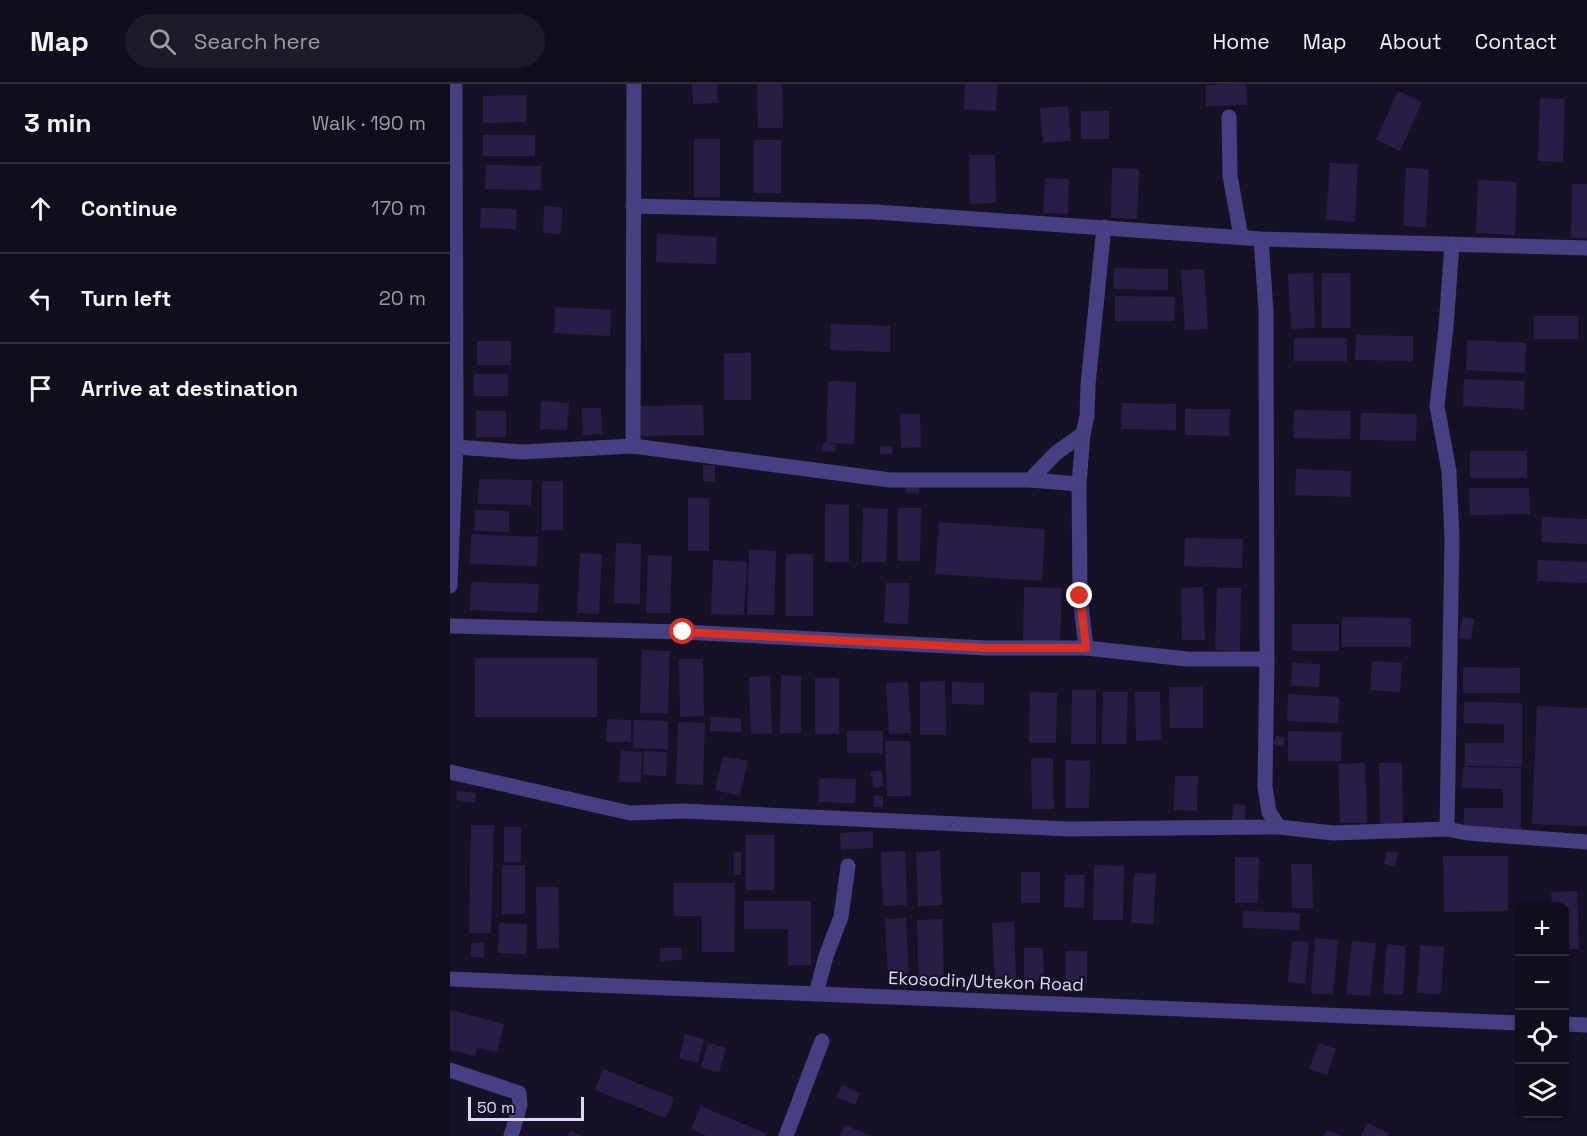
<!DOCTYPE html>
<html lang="en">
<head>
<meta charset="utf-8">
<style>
	:root { --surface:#100d1c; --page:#1e1b29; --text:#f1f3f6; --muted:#9c9ca3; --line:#302d3b }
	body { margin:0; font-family:"Space Grotesk",sans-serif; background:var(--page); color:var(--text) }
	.controls { position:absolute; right:18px; bottom:18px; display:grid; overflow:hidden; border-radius:12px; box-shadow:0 2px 4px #0004 }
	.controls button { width:54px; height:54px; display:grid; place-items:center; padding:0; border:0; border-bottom:2px solid var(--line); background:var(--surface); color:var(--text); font:30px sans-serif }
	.scale { position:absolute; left:18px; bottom:15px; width:116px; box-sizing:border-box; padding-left:6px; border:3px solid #ded8fc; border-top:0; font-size:16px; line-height:21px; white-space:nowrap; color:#ded8fc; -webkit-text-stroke:4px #161125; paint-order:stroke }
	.stop { position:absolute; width:18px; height:18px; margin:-14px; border:4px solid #d93025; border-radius:50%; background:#fff }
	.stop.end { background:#d93025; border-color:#fff; box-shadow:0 2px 6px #0008 }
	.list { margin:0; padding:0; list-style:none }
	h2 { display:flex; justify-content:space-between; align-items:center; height:78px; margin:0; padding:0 24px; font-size:26px }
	h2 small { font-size:20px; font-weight:400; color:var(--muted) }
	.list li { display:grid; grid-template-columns:39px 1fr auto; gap:18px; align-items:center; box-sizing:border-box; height:90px; padding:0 24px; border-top:2px solid var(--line) }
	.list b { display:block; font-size:22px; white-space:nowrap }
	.list em { font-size:20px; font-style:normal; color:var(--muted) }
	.icon { flex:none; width:33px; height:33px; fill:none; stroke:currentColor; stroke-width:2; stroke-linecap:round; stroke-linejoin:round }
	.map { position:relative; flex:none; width:1137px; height:1052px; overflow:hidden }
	header { display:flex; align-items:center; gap:36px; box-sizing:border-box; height:84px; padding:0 30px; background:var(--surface); border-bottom:2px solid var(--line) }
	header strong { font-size:28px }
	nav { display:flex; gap:33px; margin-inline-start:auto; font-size:21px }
	.search { width:420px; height:54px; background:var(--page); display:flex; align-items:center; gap:15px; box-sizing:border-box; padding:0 21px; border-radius:33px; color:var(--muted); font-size:22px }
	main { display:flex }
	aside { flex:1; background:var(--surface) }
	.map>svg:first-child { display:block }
</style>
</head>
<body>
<header>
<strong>Map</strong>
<div class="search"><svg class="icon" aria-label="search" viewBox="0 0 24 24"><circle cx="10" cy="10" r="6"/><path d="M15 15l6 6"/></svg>Search here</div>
<nav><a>Home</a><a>Map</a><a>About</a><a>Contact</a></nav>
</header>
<main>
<aside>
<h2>3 min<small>Walk · 190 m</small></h2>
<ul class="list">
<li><svg class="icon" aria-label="ahead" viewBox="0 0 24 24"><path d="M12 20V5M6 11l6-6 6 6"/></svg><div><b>Continue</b></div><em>170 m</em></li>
<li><svg class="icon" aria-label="left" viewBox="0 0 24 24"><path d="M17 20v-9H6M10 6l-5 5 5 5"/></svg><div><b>Turn left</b></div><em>20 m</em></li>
<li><svg class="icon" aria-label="arrive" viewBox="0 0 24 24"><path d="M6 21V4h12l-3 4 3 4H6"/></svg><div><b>Arrive at destination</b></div></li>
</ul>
</aside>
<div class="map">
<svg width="1137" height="1052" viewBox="0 0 1137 1052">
	<rect width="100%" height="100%" fill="#161125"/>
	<g fill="#281e45">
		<polygon points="242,0 267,0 268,19 243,20"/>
		<polygon points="307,0 332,0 333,44 308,44"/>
		<polygon points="515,0 548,0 546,27 514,25"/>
		<polygon points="796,0 797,21 756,22 756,1"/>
		<polygon points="948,7 972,18 950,67 926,56"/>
		<polygon points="76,11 76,38 33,39 33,12"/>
		<polygon points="1090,14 1115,15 1113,78 1088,77"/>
		<polygon points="618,22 621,57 593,59 590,24"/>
		<rect x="631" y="27" width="28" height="28"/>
		<rect x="33" y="51" width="52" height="21"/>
		<rect x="244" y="55" width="26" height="58"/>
		<rect x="304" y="56" width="27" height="53"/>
		<polygon points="519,71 545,71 546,119 520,120"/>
		<polygon points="880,79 908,80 905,138 876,136"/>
		<polygon points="36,81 92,82 91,106 35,105"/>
		<polygon points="662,84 689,85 687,135 661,134"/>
		<polygon points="956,84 979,85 976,143 953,142"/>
		<polygon points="595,94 619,95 618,130 593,129"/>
		<polygon points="1028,96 1067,98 1065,151 1026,149"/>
		<polygon points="1122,100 1137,100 1137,154 1121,154"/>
		<polygon points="94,122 112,123 111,150 93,149"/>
		<polygon points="31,124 67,125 66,145 30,144"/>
		<polygon points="207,150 267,153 266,180 206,178"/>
		<polygon points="664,184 718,185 718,206 664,205"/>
		<polygon points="754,185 758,245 735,246 731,186"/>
		<polygon points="863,189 865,244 841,245 838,190"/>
		<rect x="872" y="189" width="28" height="55"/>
		<polygon points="665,212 725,213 724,237 665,237"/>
		<polygon points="105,223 161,226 160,252 104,249"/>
		<rect x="1084" y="232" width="44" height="23"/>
		<polygon points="381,240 440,242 440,268 380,266"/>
		<polygon points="906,251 963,252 963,277 905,276"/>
		<rect x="844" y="254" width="53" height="23"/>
		<polygon points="1017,256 1076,259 1075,289 1016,286"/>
		<rect x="27" y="257" width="34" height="24"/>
		<rect x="274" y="269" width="27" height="47"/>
		<rect x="24" y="290" width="34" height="22"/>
		<polygon points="1014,295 1075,297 1074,325 1013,322"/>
		<polygon points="378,297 406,298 404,360 376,359"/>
		<polygon points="91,317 119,319 117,346 90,345"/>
		<polygon points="672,319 726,320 726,346 671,345"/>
		<polygon points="253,321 254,351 188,352 187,322"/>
		<polygon points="132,324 151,324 152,350 133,351"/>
		<polygon points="735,325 780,325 779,352 735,351"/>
		<polygon points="844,326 900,327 900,355 843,354"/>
		<rect x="26" y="327" width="30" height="26"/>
		<polygon points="911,329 967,330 966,357 910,356"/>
		<polygon points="450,330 470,330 471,363 451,364"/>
		<polygon points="373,359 386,360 385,368 372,367"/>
		<polygon points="430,362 443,363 442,370 430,370"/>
		<rect x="1020" y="367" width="57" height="27"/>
		<polygon points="253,381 265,381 265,398 253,397"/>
		<polygon points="846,385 901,387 900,413 845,411"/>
		<polygon points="29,395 82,396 81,421 28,420"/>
		<rect x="92" y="397" width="21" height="49"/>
		<polygon points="457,397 469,397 469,410 456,409"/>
		<polygon points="1019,404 1079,404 1080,430 1020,431"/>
		<rect x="238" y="414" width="21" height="53"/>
		<polygon points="375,420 399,421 399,478 375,478"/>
		<polygon points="413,424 438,425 436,478 412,478"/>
		<polygon points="448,424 471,424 470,477 448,477"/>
		<polygon points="25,426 59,427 59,448 24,447"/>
		<polygon points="1092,433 1137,435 1137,460 1091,458"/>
		<polygon points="489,438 595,445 592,497 485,490"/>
		<polygon points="21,450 88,453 87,482 20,480"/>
		<polygon points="735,454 793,455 792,484 734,482"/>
		<polygon points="166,459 191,460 190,520 164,519"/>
		<polygon points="299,466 326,467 324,531 297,531"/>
		<polygon points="130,469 152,470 149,530 127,529"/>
		<rect x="336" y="470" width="27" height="62"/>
		<polygon points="198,471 222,472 220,529 196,529"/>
		<polygon points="263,476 297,478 294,531 261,530"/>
		<polygon points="1088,476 1137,478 1137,499 1087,497"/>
		<polygon points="21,498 89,500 87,529 20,526"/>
		<polygon points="436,499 460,499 458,540 434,539"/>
		<polygon points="574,503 612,504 610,558 573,557"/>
		<polygon points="753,503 755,556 732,556 731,504"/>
		<polygon points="767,504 791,504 790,567 765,566"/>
		<polygon points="892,533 961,534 961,563 892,563"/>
		<polygon points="1012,533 1024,535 1021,555 1009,554"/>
		<rect x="842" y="540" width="47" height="27"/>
		<polygon points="192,566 220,567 218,629 190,629"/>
		<rect x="25" y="574" width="122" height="59"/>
		<polygon points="229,575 253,575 254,632 230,633"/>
		<polygon points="922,577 952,579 950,608 920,606"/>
		<polygon points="842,579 870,580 869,603 841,602"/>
		<polygon points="1013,583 1070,584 1070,609 1013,609"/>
		<polygon points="331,591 351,592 351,649 330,649"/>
		<polygon points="320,592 322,649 301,650 299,593"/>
		<rect x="365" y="594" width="24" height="56"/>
		<polygon points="495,597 496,651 470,651 470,598"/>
		<polygon points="458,598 461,649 439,650 436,599"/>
		<polygon points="502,598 534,599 534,621 502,620"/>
		<polygon points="719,603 753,603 753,644 720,644"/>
		<polygon points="622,606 646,606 646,660 621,660"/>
		<polygon points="580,608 607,609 606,659 579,659"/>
		<polygon points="653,608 678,608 676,660 652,660"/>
		<polygon points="685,608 710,608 711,656 686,657"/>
		<polygon points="838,610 889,613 888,639 837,637"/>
		<polygon points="1014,618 1072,619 1072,683 1015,682 1015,659 1054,659 1054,640 1014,639"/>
		<polygon points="1087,622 1137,624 1137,742 1082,740"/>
		<polygon points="261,633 291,634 291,648 260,647"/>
		<polygon points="157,635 181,636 181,658 156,658"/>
		<polygon points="184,636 218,637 218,665 183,664"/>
		<polygon points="228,638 255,639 253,701 226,700"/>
		<rect x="397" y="647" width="36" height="22"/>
		<polygon points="838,647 892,648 891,677 838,677"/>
		<polygon points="826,651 835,654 833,663 823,660"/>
		<polygon points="435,657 460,657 461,712 437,712"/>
		<polygon points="171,667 192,668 191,698 169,698"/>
		<polygon points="194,667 217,668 216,692 193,691"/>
		<polygon points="273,672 298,677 290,712 265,706"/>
		<polygon points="581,674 603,674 604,725 582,725"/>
		<polygon points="616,676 640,677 639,724 616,724"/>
		<polygon points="915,679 917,739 890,739 888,680"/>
		<polygon points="929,679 952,679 953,743 930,743"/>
		<polygon points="1013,683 1071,684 1071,748 1014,747 1014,724 1053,724 1053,705 1012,704"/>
		<polygon points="431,686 434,702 424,704 420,688"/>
		<polygon points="725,692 748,692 747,727 724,726"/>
		<polygon points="369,694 406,695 405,719 368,718"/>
		<polygon points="7,707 26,709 25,719 6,716"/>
		<polygon points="424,711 433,712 433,723 424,723"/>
		<polygon points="784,720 796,721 795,737 782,736"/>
		<polygon points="21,741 44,741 41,849 19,849"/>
		<rect x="54" y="743" width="17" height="35"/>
		<polygon points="423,747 423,764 391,766 390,749"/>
		<rect x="296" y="751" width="28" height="55"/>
		<polygon points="455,767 457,821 433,822 431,768"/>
		<polygon points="490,767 492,821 468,822 466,768"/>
		<polygon points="937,767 948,769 945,783 934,780"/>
		<rect x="284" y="768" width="7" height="23"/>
		<polygon points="993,772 1058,772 1058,827 994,828"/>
		<polygon points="785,773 809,773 808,819 785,819"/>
		<polygon points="841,780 862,780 863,824 842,824"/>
		<rect x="52" y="781" width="23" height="49"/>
		<polygon points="644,781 674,782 673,836 643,836"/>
		<rect x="571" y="788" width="19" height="31"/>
		<polygon points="684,789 706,790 703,840 681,839"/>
		<polygon points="615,791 635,791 634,824 614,823"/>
		<polygon points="224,799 285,799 284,868 252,868 252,832 224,832"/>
		<polygon points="86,803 108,803 109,864 87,865"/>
		<polygon points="1127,807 1129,865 1114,865 1114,822 1102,822 1101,808"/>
		<polygon points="294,817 361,817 361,881 338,881 338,845 294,845"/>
		<polygon points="793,827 850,829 849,846 792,844"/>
		<polygon points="456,834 459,894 438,895 435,835"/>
		<polygon points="492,835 494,895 469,896 467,836"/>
		<polygon points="564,838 566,895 545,896 542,839"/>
		<polygon points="49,839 77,840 76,870 48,869"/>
		<polygon points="865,854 888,856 883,911 861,909"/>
		<polygon points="842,857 859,858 855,900 838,898"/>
		<polygon points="902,857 926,859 920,912 896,910"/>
		<rect x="21" y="859" width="13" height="14"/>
		<polygon points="937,860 956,862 953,911 933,910"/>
		<polygon points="970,861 994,863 991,910 967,909"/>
		<polygon points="210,864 231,864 232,876 210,877"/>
		<polygon points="574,864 593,864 594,897 574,898"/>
		<rect x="616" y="867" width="21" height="32"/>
		<polygon points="0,926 54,940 47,968 27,964 25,972 0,966"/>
		<polygon points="235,950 254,955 248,979 229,974"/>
		<polygon points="258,959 276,964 269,988 251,984"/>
		<polygon points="869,959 886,965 877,991 859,985"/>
		<polygon points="153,985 224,1014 216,1034 145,1006"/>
		<polygon points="392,1001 410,1009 405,1021 386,1013"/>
		<polygon points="251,1022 317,1050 316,1052 257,1052 241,1045"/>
		<polygon points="917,1039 939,1049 937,1052 911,1052"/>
		<polygon points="395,1041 422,1052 390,1052"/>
		<polygon points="877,1046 891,1052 874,1052"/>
		<polygon points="120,1047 133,1052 118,1052"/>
	</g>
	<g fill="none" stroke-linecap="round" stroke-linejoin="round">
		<g stroke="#463f81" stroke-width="15">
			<polyline points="779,33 780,92 791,153"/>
			<polyline points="183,122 426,128 811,155 1137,164"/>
			<polyline points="811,155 816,227 817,575 815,703 819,728 829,743"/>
			<polyline points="633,350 629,400 630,512 636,564"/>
			<polyline points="183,362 184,0"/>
			<polyline points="6,363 72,368 183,362 440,396 580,396 606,369 633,350 637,332 638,301 654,143"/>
			<polyline points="580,396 629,400"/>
			<polyline points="0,502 6,363 5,0"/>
			<polyline points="0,542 233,548 536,564 636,564 737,575 817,575"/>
			<polyline points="0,688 180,729 233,727 618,745 829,743 883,749 997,745 1017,749 1137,758"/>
			<polyline points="997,745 1002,454 999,387 987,322 996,243 1002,160"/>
			<polyline points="0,895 1070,939"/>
			<polyline points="366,910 376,872 391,833 398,782"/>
			<polyline points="1114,940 1137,941"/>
			<polyline points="0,986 69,1009 70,1021 61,1052"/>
			<polyline points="336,1052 372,957"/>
		</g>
	</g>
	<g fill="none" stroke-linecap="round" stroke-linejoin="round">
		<polyline stroke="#d93025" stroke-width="8" points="233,548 536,564 636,564 630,512"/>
	</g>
	<g text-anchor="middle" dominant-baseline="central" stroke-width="4.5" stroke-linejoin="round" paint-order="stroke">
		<g font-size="18" fill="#ded8fc" stroke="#161125">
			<text transform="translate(536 897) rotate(2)">Ekosodin/Utekon Road</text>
		</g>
	</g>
</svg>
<div class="controls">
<button>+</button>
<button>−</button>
<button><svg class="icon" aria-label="locate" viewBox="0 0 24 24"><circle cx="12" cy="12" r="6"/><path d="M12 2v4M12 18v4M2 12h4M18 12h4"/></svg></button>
<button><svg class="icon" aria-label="layers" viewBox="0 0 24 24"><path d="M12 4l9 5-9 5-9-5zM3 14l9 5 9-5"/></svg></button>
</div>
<div class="scale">50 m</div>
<div class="stop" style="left:233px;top:548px"></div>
<div class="stop end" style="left:630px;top:512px"></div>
</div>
</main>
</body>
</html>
